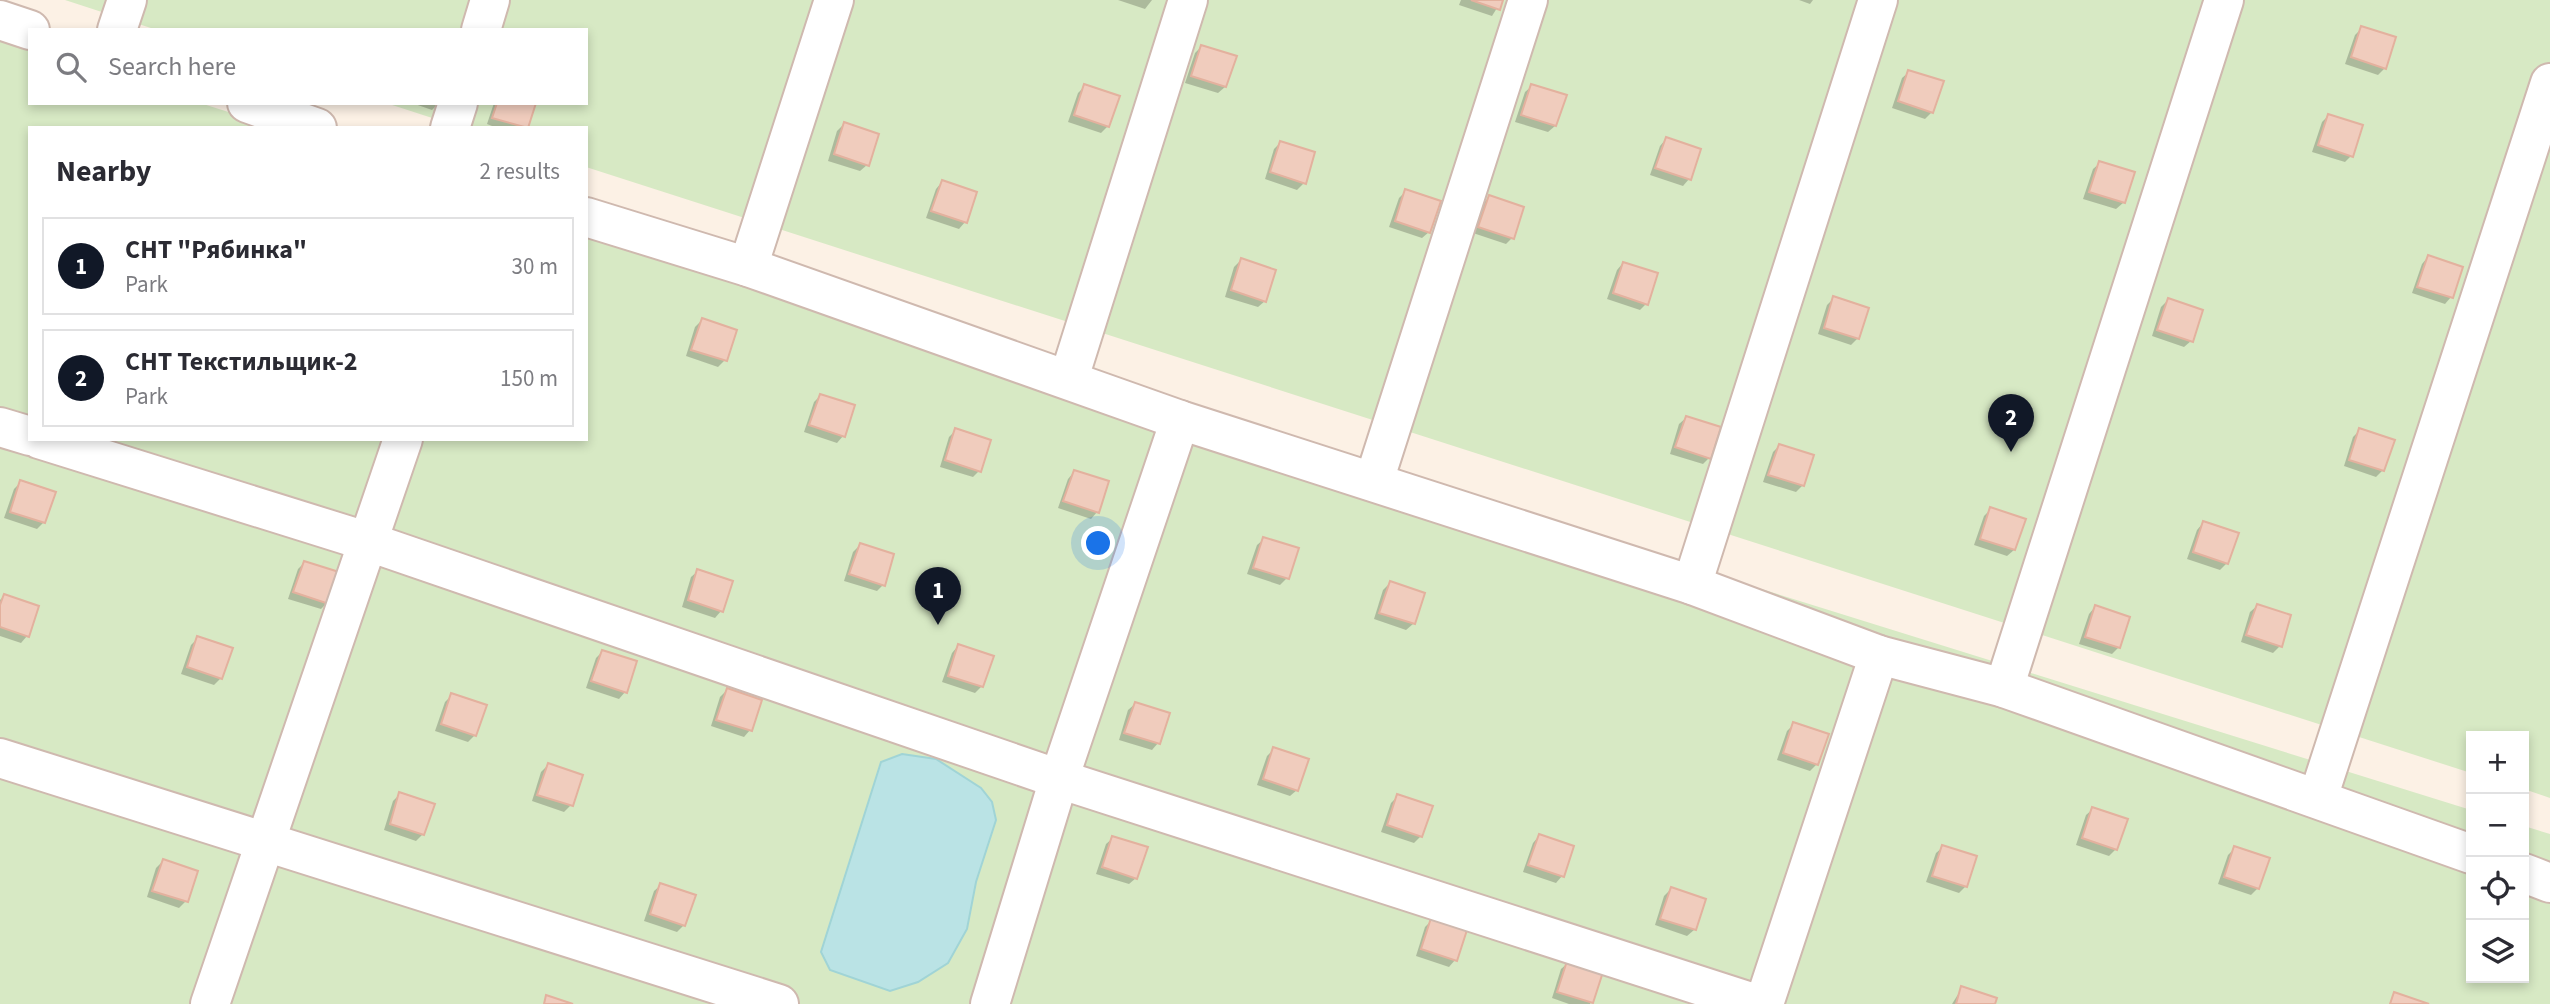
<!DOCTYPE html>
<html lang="en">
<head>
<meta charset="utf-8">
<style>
	:root { --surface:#fff; --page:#f2f2f3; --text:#2b2b33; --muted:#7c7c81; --line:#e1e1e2; --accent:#111827 }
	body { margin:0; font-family:"Source Sans 3",sans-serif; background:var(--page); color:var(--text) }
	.controls { position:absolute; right:21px; bottom:21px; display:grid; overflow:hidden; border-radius:0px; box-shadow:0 4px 10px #0003 }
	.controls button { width:63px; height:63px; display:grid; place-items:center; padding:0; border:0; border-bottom:2px solid var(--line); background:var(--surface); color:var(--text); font:35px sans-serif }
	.you { position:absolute; left:1099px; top:544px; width:24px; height:24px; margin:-18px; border:5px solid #fff; border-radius:50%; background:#1a73e8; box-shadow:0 0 0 10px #1a73e833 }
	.badge { display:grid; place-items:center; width:46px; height:46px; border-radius:50%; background:var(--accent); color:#fff; font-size:23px; font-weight:700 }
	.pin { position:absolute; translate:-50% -58px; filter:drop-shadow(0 2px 4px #0008) }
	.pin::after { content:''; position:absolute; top:37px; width:24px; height:21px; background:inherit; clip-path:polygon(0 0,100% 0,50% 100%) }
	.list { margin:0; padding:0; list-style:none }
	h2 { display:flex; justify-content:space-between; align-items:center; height:91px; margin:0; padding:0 28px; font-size:30px }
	h2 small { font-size:23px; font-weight:400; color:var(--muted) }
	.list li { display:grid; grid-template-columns:46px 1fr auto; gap:21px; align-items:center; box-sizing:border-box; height:98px; margin:0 14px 14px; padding:0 14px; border:2px solid var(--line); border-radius:0px }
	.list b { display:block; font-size:26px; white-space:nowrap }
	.list p { margin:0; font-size:23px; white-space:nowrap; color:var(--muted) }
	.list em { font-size:23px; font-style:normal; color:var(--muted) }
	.icon { flex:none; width:38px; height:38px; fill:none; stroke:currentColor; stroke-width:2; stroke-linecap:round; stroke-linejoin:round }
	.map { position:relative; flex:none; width:2550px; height:1004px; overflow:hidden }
	.search { position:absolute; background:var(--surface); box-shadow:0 4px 10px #0003; left:28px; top:28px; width:560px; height:77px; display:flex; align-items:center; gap:18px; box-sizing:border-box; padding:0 24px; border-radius:0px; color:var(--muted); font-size:26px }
	.panel { position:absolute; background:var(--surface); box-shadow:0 4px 10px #0003; left:28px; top:126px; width:560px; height:315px; border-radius:0px }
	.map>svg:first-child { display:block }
</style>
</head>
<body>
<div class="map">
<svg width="2550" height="1004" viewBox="0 0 2550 1004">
	<rect width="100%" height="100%" fill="#fcf1e5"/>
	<g fill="#d7e9c4">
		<polygon points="65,0 2550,0 2550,798 2524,789 2524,736 2471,736 2471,773 586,167 586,128 463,128 386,103 586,103 586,30 157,30"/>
		<polygon points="0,41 30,50 30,103 200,103 279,128 30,128 30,439 586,439 586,223 2471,810 2471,978 2524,978 2524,826 2550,834 2550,1004 0,1004"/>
	</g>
	<polygon fill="#bae3e5" stroke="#a0d4d6" stroke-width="2" points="902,754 936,759 981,788 992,802 996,820 976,882 967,929 948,963 918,982 890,991 830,970 821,952 881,762"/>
	<g fill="#0003">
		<polygon points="1118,0 1152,0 1145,9"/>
		<polygon points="1461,0 1502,0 1492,16 1459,5"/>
		<polygon points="1799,0 1813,0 1810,4"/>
		<polygon points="2362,28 2385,68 2378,75 2345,64 2355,35"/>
		<polygon points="1201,47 1225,87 1218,93 1185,83 1195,53"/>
		<polygon points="1909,72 1932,112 1925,119 1892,108 1902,78"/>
		<polygon points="1085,86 1108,126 1101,133 1068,122 1078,93"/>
		<polygon points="1532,86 1555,126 1548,132 1515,122 1525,92"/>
		<polygon points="412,103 439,103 432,110"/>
		<polygon points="494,103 534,103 526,128 497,128 487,124"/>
		<polygon points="2328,116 2351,156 2345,162 2312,152 2322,122"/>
		<polygon points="844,124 867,165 860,171 828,161 837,131"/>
		<polygon points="1666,139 1689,179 1683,186 1650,175 1660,146"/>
		<polygon points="1280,143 1304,183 1297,190 1265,179 1274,149"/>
		<polygon points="2100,163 2133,174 2123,203 2116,209 2083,199 2093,169"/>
		<polygon points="942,182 965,222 959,229 926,218 936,189"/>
		<polygon points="1406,191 1429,232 1422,238 1389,227 1399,198"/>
		<polygon points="1489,197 1512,238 1506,244 1473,233 1483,204"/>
		<polygon points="2428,257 2451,297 2445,304 2412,293 2422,264"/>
		<polygon points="1241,260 1265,301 1258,307 1225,297 1234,267"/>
		<polygon points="1623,263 1646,304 1640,310 1607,299 1617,270"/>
		<polygon points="1834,298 1858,338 1851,345 1818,334 1827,305"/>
		<polygon points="2168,300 2191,341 2184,347 2152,336 2161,307"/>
		<polygon points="702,320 735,331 725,360 718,367 686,356 695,327"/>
		<polygon points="820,396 843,436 837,443 804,432 814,402"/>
		<polygon points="1686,418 1709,458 1703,464 1670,454 1679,424"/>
		<polygon points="956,430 979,471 973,477 940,467 949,437"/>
		<polygon points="2360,430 2383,470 2376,477 2344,466 2353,437"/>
		<polygon points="1779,446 1803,485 1796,492 1763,482 1773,452"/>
		<polygon points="1074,472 1097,512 1091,519 1058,508 1068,479"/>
		<polygon points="21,482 44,522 37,529 4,518 14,489"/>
		<polygon points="1991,509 2014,550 2007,556 1974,545 1984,516"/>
		<polygon points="2203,523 2227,563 2220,570 2187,559 2197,530"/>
		<polygon points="1264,539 1287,578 1280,585 1247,574 1257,545"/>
		<polygon points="860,545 883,585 877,591 844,581 853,552"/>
		<polygon points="304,563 327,603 321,609 288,599 298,569"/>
		<polygon points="698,571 721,611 715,618 682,607 691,577"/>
		<polygon points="1390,583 1423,594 1413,624 1406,630 1374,619 1383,590"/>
		<polygon points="4,596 27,636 21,643 0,636 0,600"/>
		<polygon points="2257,606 2280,646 2273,653 2241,642 2250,612"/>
		<polygon points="2095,607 2128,618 2118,648 2112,654 2079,644 2089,614"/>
		<polygon points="198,638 221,678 214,685 181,674 191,645"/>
		<polygon points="958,646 982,686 975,693 942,682 952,653"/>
		<polygon points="602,652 625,692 619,699 586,688 596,658"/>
		<polygon points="727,690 750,730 744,737 711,726 720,697"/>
		<polygon points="452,695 475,735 468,742 435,731 445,702"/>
		<polygon points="1135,704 1158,743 1152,750 1119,740 1128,710"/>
		<polygon points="1794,724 1817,764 1810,771 1777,760 1787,731"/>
		<polygon points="1274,749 1297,790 1290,796 1257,785 1267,756"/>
		<polygon points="548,765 571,805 564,812 532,801 541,772"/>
		<polygon points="400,794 423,834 416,841 384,830 393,801"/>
		<polygon points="1398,796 1421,836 1414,843 1381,832 1391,803"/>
		<polygon points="2093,809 2116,849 2109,856 2076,845 2086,815"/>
		<polygon points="1539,836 1562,876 1556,883 1523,872 1533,843"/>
		<polygon points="1113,838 1136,878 1129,884 1096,874 1106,844"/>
		<polygon points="1943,847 1966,886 1959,893 1926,882 1936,853"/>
		<polygon points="2235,848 2258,888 2251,895 2218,884 2228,855"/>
		<polygon points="163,861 196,872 186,901 179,908 147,897 156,868"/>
		<polygon points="661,885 684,925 677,932 644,921 654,891"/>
		<polygon points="1671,889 1704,900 1694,930 1687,936 1655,925 1664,896"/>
		<polygon points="1432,920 1455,960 1449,967 1416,956 1425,927"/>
		<polygon points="1568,963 1601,973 1590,1004 1569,1004 1552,998 1561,969"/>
		<polygon points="1962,988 1993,1004 1952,1004"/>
	</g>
	<g fill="#f0ccbd" stroke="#e3b19e" stroke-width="2">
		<polygon points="1471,0 1503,0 1500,10"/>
		<polygon points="2361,26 2396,37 2386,69 2351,57"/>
		<polygon points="1201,45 1237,56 1226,87 1191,76"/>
		<polygon points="1908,70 1944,81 1933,113 1898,101"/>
		<polygon points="1084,84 1120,96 1109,127 1074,115"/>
		<polygon points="1531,84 1567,95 1556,126 1521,115"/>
		<polygon points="497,103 536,103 528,128 492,118"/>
		<polygon points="2328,114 2363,125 2353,157 2318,145"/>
		<polygon points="844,122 879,134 869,166 834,154"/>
		<polygon points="1666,137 1701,149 1691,180 1655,168"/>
		<polygon points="1280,141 1315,152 1306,184 1270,172"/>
		<polygon points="2099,161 2135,172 2125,203 2089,192"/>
		<polygon points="942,180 977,192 967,223 931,211"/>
		<polygon points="1405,189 1441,201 1430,233 1395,221"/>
		<polygon points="1489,195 1524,207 1514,239 1478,227"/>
		<polygon points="2428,255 2463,267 2453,298 2417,287"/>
		<polygon points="1241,258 1276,270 1266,302 1231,290"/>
		<polygon points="1623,262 1658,273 1648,305 1613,293"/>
		<polygon points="1833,296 1869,308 1859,339 1824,328"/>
		<polygon points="2168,298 2203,310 2193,342 2157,330"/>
		<polygon points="702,318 737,330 727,361 691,350"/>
		<polygon points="820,394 855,405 845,437 809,425"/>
		<polygon points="1686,416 1721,427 1711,459 1675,447"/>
		<polygon points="955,428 991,440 981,472 945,460"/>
		<polygon points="2359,428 2395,440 2384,471 2349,460"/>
		<polygon points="1779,444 1814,455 1804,486 1768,475"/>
		<polygon points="1074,470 1109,481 1099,513 1063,501"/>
		<polygon points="20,480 56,492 45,523 10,512"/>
		<polygon points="1990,507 2026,519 2015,550 1980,539"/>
		<polygon points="2203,521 2239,533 2228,564 2193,552"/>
		<polygon points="1263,537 1299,548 1289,579 1253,568"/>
		<polygon points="860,543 894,554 885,586 849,574"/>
		<polygon points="304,561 339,572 329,604 293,592"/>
		<polygon points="697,569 733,581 723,612 688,600"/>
		<polygon points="1390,581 1425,593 1415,624 1379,613"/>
		<polygon points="4,594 39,606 29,637 0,627 0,605"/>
		<polygon points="2257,604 2291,615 2282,647 2246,635"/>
		<polygon points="2095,605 2130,617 2120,648 2085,637"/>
		<polygon points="197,636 233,648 222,679 187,667"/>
		<polygon points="958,644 994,656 983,687 948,676"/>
		<polygon points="602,650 637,661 627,693 591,681"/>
		<polygon points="727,688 762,700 752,731 716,720"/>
		<polygon points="451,693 487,705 476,736 441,724"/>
		<polygon points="1135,702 1170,713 1160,744 1124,733"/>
		<polygon points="1793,722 1829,734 1818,765 1783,753"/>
		<polygon points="1273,747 1309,759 1298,791 1263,779"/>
		<polygon points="548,763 583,775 573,806 537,795"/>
		<polygon points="399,792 435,804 424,835 390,824"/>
		<polygon points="1397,794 1433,806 1422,837 1387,825"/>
		<polygon points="2092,807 2128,819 2117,850 2082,838"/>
		<polygon points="1539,834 1574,846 1564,877 1528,865"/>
		<polygon points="1112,836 1148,847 1137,879 1102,867"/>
		<polygon points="1942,845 1977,856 1967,887 1932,876"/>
		<polygon points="2234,846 2270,858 2259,889 2224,877"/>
		<polygon points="163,859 198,871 188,902 152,891"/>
		<polygon points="660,883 696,895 685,926 650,914"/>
		<polygon points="1671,887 1706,899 1696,930 1660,919"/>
		<polygon points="1431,918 1467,930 1457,961 1421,949"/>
		<polygon points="1567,961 1603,972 1593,1003 1557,992"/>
		<polygon points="1961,986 1997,998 1995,1004 1956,1004"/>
		<polygon points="2394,992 2429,1004 2390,1004"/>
		<polygon points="546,995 573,1004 544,1004"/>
	</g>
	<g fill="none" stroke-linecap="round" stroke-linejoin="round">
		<defs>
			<g id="minor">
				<polyline points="0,20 30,30"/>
				<polyline points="117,30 127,0"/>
				<polyline points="481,30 490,0"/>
				<polyline points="247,103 317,128"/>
				<polyline points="450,128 458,103"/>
				<polyline points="586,217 748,267 1180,420 1692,585 1879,655 2004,688 2471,854"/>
				<polyline points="748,267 834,0"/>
				<polyline points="1069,378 1188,0"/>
				<polyline points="0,427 30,436"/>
				<polyline points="39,439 369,542 1059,779 1757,1004"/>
				<polyline points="1374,481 1528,0"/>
				<polyline points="1692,585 1878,0"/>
				<polyline points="2004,688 2224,0"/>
				<polyline points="0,758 779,1004"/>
				<polyline points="2318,798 2550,83"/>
				<polyline points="2524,873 2550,883"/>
				<polyline points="210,1004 403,439"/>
				<polyline points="990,1004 1059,779 1180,420"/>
				<polyline points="1764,1004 1879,655"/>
			</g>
		</defs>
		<use href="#minor" stroke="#cfb9af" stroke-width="42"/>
		<use href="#minor" stroke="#fff" stroke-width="38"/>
	</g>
</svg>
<div class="controls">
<button>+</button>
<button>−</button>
<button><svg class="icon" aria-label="locate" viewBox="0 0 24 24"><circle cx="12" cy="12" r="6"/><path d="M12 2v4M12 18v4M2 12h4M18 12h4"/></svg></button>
<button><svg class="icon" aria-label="layers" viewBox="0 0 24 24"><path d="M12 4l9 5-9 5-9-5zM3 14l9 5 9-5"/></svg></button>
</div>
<div class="you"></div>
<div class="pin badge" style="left:938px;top:625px">1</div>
<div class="pin badge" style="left:2011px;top:452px">2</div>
<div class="search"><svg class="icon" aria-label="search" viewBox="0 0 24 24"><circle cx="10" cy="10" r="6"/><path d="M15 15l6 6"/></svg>Search here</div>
<section class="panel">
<h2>Nearby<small>2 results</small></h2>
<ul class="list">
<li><span class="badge">1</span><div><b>СНТ &quot;Рябинка&quot;</b><p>Park</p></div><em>30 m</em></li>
<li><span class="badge">2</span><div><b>СНТ Текстильщик-2</b><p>Park</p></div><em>150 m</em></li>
</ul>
</section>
</div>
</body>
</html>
